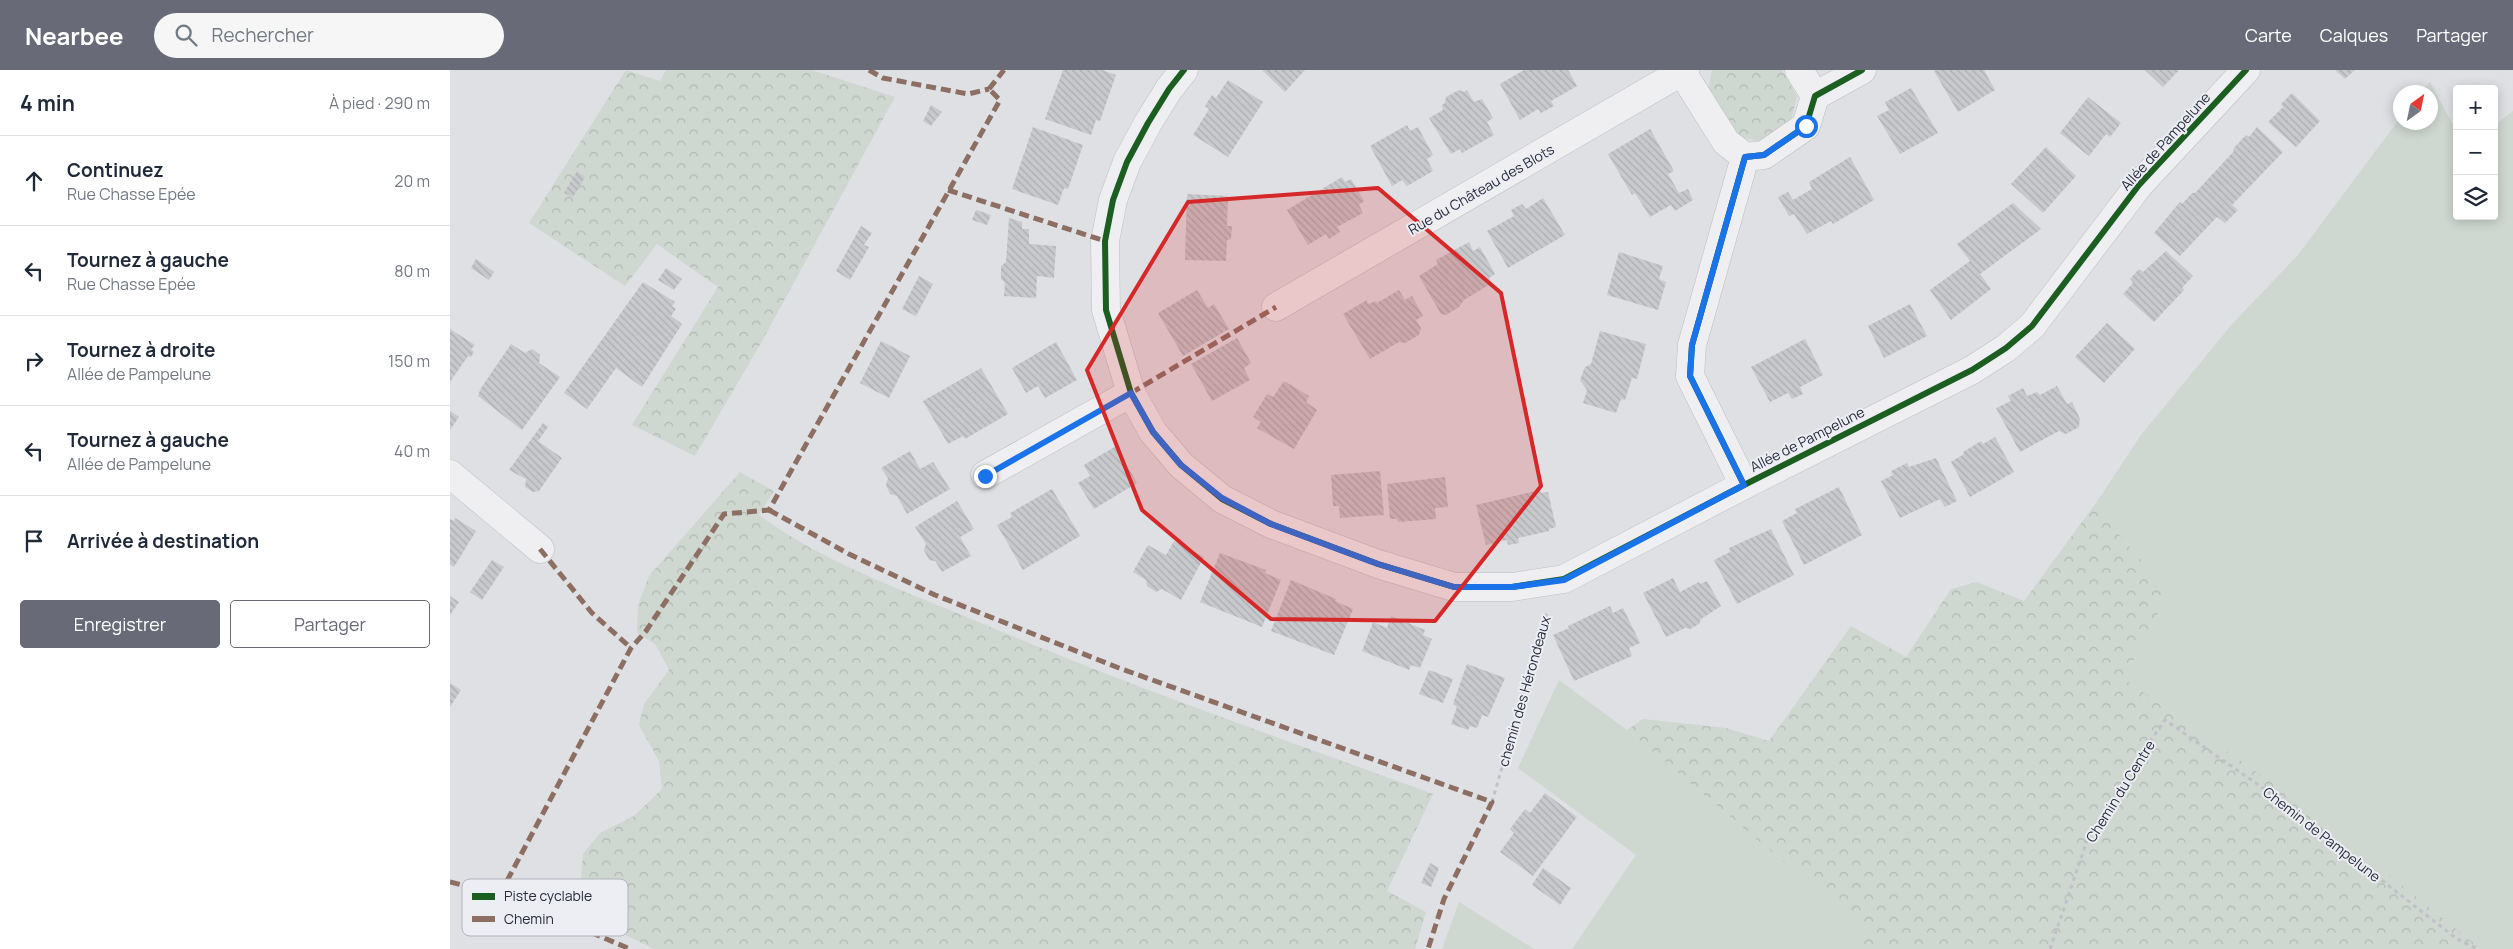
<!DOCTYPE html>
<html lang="fr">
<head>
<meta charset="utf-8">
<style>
	:root { --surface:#fff; --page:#f6f6f7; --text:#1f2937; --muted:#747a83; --line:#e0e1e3; --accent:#686b77 }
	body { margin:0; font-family:Manrope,sans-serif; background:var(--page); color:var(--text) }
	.controls { position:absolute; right:15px; top:15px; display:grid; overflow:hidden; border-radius:5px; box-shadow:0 2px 12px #0003 }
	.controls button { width:45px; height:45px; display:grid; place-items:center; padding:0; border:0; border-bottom:1px solid var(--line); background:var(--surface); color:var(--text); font:25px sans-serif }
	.compass { position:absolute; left:1943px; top:15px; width:45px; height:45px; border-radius:50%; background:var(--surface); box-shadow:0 2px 12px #0003; rotate:33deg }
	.stop { position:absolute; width:15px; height:15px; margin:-11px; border:4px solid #1a73e8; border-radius:50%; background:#fff }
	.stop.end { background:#1a73e8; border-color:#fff; box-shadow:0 1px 5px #0008 }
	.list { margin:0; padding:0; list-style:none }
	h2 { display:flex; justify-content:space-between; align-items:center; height:65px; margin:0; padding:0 20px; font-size:21px }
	h2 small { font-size:16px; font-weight:400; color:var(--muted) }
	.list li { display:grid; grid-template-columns:32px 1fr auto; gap:15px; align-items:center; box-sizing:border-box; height:90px; padding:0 20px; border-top:1px solid var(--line) }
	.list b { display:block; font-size:19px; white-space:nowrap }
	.list p { margin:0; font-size:16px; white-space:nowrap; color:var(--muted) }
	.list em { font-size:16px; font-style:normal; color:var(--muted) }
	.actions { display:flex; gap:10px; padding:15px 20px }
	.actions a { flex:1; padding:11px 0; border:1px solid var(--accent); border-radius:5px; text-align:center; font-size:18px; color:var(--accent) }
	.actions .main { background:var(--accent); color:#fff }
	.icon { flex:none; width:28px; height:28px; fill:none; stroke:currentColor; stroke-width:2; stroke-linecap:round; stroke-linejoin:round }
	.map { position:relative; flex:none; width:2063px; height:879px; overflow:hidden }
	header { display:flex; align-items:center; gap:30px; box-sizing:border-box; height:70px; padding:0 25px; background:var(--accent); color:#fff }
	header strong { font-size:24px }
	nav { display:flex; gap:28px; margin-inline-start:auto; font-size:18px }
	.search { width:350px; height:45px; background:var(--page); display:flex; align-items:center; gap:12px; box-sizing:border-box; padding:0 18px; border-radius:28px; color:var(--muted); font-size:19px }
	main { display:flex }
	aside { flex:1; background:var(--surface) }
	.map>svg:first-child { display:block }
</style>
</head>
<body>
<header>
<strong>Nearbee</strong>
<div class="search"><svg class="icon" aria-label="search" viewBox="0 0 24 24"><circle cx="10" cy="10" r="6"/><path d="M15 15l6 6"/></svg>Rechercher</div>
<nav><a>Carte</a><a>Calques</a><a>Partager</a></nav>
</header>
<main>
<aside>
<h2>4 min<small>À pied · 290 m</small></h2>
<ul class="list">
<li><svg class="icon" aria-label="ahead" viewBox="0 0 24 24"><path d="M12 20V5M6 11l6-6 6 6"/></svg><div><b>Continuez</b><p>Rue Chasse Epée</p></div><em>20 m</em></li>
<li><svg class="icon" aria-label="left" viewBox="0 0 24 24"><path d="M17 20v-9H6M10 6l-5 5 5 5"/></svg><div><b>Tournez à gauche</b><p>Rue Chasse Epée</p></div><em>80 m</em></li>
<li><svg class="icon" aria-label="right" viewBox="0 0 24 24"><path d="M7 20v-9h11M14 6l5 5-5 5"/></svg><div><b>Tournez à droite</b><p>Allée de Pampelune</p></div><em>150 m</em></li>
<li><svg class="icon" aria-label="left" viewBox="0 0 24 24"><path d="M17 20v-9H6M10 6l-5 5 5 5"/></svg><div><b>Tournez à gauche</b><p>Allée de Pampelune</p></div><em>40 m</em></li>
<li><svg class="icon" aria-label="arrive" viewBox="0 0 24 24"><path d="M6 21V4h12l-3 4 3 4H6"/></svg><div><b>Arrivée à destination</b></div></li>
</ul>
<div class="actions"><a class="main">Enregistrer</a><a>Partager</a></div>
</aside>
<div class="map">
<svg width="2063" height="879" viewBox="0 0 2063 879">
	<defs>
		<pattern id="forest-crowns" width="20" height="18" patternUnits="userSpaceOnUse" patternTransform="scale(1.25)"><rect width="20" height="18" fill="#ced7d0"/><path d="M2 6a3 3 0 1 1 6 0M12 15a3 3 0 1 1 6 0" fill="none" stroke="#b1b9b4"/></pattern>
		<pattern id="building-back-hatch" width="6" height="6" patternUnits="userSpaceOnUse" patternTransform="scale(1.25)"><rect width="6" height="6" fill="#c8c9cc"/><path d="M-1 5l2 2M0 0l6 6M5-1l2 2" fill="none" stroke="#acadb0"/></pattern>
	</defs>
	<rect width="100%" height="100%" fill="#dfe0e4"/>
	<g fill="#ced7d0">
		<polygon points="1980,12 2007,62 2007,146 2044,146 2044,56 2063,41 2063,879 2031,879 1847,730 1674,609 1719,522 1658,452 1646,433 1691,365 1783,253 1848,185 1950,48 1950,52 1980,52 1980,22 1971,22"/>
		<polygon points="1109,610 1177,660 1416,861 1405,879 1122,879 1186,785 1068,698"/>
		<polygon points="1009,832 1084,879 992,879"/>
	</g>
	<g fill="url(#forest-crowns)">
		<polygon points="176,0 210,11 216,0 362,0 445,27 311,273 245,386 182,355 268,217 207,174 175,216 79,153"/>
		<polygon points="1262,0 1332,0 1347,26 1341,51 1309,71 1286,66 1258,20"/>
		<path d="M290,402L324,421L309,445C370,490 442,516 512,545C666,611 825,666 983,724L937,821L976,842L965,879H204L151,853L130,821L133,784L150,763L184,746L212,719L209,691L189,655L194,634L219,600L206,575L187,562L188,535L199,506Z"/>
		<polygon points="1646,433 1658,452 1719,522 1674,609 1847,730 2031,879 1405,879 1416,861 1177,660 1193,649 1276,658 1319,671 1401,556 1456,587 1501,519 1527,512 1574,531"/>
	</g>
	<g fill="url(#building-back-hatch)">
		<polygon points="613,0 652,0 666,5 650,51 646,50 641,65 595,49"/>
		<polygon points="812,0 855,0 835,22"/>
		<polygon points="1074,0 1118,0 1127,16 1101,31 1104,36 1091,43 1088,39 1070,50 1050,14"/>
		<polygon points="1487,0 1534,0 1545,20 1508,42 1484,1"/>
		<polygon points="1695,0 1729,0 1713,17"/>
		<polygon points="1885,0 1905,0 1895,9"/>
		<polygon points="778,10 813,32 778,87 743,65 759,39 755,36 762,25 766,28"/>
		<polygon points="1461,18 1488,63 1450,84 1427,46 1439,40 1435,32"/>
		<polygon points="1009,20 1014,22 1017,20 1024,32 1032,29 1043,48 1037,52 1044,65 1012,83 1010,79 1001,84 979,48 993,40 992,35 995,33 996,27"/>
		<polygon points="1842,23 1870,51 1846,77 1818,52 1833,37 1831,34"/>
		<polygon points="1638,27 1671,53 1660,67 1656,64 1639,86 1610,63"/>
		<polygon points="481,35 492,42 481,56 473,51"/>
		<polygon points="957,55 960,61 968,57 983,85 977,89 983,101 957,116 952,110 942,116 920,76"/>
		<polygon points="583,57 633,75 618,119 614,118 608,135 562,119"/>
		<polygon points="1807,57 1833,82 1782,135 1788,140 1775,153 1767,147 1730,186 1704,163 1730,132 1732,134 1742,123 1745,123 1784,81 1783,79 1796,65 1799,67"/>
		<polygon points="1200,59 1224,101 1218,104 1229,123 1238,119 1243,130 1225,141 1221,135 1200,147 1185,123 1182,125 1158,84"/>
		<polygon points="1596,77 1626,106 1593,143 1561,114"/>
		<polygon points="1400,87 1424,130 1383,154 1381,151 1357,164 1344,144 1339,146 1328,127 1338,122 1343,130 1362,119 1359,112"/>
		<polygon points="127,101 135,107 123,127 114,123"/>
		<polygon points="892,107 895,112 901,109 914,131 909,135 913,143 887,157 890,162 879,169 876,164 858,175 837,140"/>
		<polygon points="737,124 778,126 777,156 782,156 781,169 777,170 776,191 735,190"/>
		<polygon points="1093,128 1115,165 1058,198 1037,161 1064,146 1061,140 1072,134 1076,139"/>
		<polygon points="1563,133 1591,159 1530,204 1541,219 1501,250 1480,220 1520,191 1507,174"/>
		<polygon points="526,140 541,145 537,155 522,150"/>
		<polygon points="559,148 572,152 572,159 579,159 579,174 606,176 604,208 587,206 586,228 554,226 555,213 551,209 551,196 556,192"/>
		<polygon points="411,156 422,163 414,175 419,177 400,210 386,201"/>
		<polygon points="1019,172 1023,181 1030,177 1045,204 1039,208 1042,213 1014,230 1009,237 996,245 991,244 969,206 988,194 986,190"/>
		<polygon points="1716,181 1743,206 1732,218 1734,220 1704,252 1673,224 1683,213 1680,209 1689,199 1693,202"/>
		<polygon points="1169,182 1213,196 1209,209 1216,212 1208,240 1157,225"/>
		<polygon points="26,189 44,202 39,210 21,198"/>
		<polygon points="216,198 232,209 224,220 208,210"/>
		<polygon points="469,206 483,214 466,246 452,239"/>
		<polygon points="193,212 225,232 222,236 226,239 221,246 232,254 192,317 166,298 137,339 114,323"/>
		<polygon points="747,220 758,238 764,234 779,259 733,286 708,243"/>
		<polygon points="949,220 955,230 962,226 973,246 966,250 971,258 969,265 955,273 949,272 920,289 893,244 917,230 918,234 926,231 927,233"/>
		<polygon points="1460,234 1477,266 1434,288 1418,256"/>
		<polygon points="1657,253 1685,279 1654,313 1625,287"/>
		<polygon points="0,259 25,275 21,279 24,282 21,287 18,286 0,312"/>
		<polygon points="1150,261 1196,274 1187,309 1182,308 1175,330 1171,329 1166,343 1133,333 1137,320 1130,310 1135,297 1141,294"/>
		<polygon points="787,268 801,293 794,298 800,310 762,331 741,294"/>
		<polygon points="1355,269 1373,305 1350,317 1353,324 1342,329 1338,323 1320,332 1301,297"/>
		<polygon points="431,271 460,286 439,328 410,313"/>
		<polygon points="606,272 627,310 595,328 588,316 576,323 562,298"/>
		<polygon points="61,274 75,283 82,279 90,285 89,293 110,307 72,360 28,326 31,318"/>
		<polygon points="531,298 558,344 515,369 513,366 498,374 473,331"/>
		<polygon points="834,311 859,326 856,332 867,340 844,379 807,358 811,352 803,347 817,324 823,327"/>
		<polygon points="1607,316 1617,334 1622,332 1630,349 1629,357 1616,364 1609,361 1570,382 1546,338 1561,331 1558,326 1573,318 1577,326 1587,322 1590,325"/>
		<polygon points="0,341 9,347 0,360"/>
		<polygon points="93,353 98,357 88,371 112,388 89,421 83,422 75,417 76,409 59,400"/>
		<polygon points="1545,367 1564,402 1520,427 1501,392 1514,384 1513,382 1531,371 1533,374"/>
		<polygon points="666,376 687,413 644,439 628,413 640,406 634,395"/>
		<polygon points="460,381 470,399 483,392 500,419 457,444 447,426 440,424 436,415 438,408 431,398"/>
		<polygon points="1486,388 1507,431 1495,437 1490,429 1450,448 1431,411 1443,405 1441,401 1457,393 1459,397"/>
		<polygon points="930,401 934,445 890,448 889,436 883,436 881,405"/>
		<polygon points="995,407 998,437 985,438 986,449 948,452 947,449 940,449 937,414"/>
		<polygon points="1389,417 1412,465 1354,495 1332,451 1347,443 1345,439"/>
		<polygon points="602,419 630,466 573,500 547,455 562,447 560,443"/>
		<polygon points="1090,420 1091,423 1098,422 1106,457 1099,459 1099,461 1068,468 1069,473 1058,475 1057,470 1036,475 1026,435"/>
		<polygon points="507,431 524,459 510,467 521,486 492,502 485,491 479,490 474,480 476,474 465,457"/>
		<polygon points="5,448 26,461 4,497 0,494 0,449 4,451"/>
		<polygon points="1321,459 1344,505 1287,534 1264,490 1280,482 1279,478"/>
		<polygon points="724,471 754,487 731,530 712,519 706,522 697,516 696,510 683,502 698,475 716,485"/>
		<polygon points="770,483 816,500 815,503 831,510 812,557 750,532"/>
		<polygon points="42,490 54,497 32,530 20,522"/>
		<polygon points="1223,508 1230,522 1249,512 1250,514 1257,511 1271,536 1251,549 1249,554 1240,559 1235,558 1216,567 1193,523"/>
		<polygon points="841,510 886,529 885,531 903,539 884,585 821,561"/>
		<polygon points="0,526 9,532 0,545"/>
		<polygon points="1160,536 1163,543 1173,538 1190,573 1179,578 1182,586 1124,611 1103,565 1119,558 1118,556"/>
		<polygon points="941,546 975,560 973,565 982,569 970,598 961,595 959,600 912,581 923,552 937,558"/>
		<polygon points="1017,594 1055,608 1038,647 1032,645 1027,658 1020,656 1018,660 1001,654 1007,637 1003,634"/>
		<polygon points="979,600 1003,609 993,633 969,624"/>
		<polygon points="0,613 11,620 0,637"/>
		<polygon points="1095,723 1127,747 1083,806 1050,782 1064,763 1060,759 1075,739 1080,743"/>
		<polygon points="980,793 989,798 981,817 971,813"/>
		<polygon points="1093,798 1121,818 1110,835 1082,815"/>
	</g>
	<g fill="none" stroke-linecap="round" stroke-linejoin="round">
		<defs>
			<g id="street">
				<polyline points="734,0 719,19 698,53 677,92 663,130 655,171 656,240 681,323 703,362 731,395 772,429 821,454 928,494 1004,517 1062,517 1114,509 1294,415 1522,300 1556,278 1582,256 1689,115 1796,0"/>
				<polyline points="1349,0 1365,26"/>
				<polyline points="1232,2 1276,72 1295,87"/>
				<polyline points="826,237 1235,0"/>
				<polyline points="0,404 90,479"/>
				<polyline points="535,405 681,323"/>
				<polyline points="1294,415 1240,306 1242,275 1295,87 1314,85 1356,56 1365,26 1412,0"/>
			</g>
		</defs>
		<use href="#street" stroke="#bdbec2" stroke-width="29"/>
		<g stroke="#c0c1c6" stroke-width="3" stroke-dasharray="4 4" stroke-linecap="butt">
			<polyline points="1042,732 1097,542"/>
			<polyline points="1600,879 1639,765 1676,706 1715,650 1820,723 2007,869 2028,879"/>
		</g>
		<use href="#street" stroke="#efeff1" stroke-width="28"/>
		<g stroke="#8d6e63" stroke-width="5" stroke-dasharray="10 5" stroke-linecap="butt">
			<polyline points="419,0 433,8 518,24 539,19"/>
			<polyline points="539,19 554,0"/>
			<polyline points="498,120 655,171"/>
			<polyline points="681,323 826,237"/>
			<polyline points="319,440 399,484 485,525 669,598 1042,732 994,829 978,879"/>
			<polyline points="90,479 142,543 181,578"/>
			<polyline points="0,812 50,824 180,879"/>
			<polyline points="50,824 181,578 196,561 274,444 319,440 550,30 539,19"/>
		</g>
		<defs>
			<g id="cycleway">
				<polyline points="734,0 719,19 698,53 677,92 663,130 655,171 656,240 681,323 703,362 731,395 772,429 821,454 928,494 1004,517 1062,517 1114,509 1294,415 1522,300 1556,278 1582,256 1689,115 1796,0"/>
				<polyline points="1294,415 1240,306 1242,275 1295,87 1314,85 1356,56 1365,26 1412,0"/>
			</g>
		</defs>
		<use href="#cycleway" stroke="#edeef4" stroke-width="9"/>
		<use href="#cycleway" stroke="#1b5e20" stroke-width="6"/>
	</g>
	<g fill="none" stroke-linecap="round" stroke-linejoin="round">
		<polyline stroke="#1a73e8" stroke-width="6" points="535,406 681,323 703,362 731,395 772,428 821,454 928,494 1004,517 1062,517 1114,510 1294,415 1240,306 1242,275 1295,87 1314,85 1356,56"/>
	</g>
	<path fill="#d62828" fill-opacity="0.2" stroke="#d62828" stroke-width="4" stroke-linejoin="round" d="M928,118L1051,223L1091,416L985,551L821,549L692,440L637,300L738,132Z"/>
	<g text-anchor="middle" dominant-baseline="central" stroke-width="4" stroke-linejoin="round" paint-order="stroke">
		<g font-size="14" fill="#282c3c" stroke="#edeef4">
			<text transform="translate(1715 71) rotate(-48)">Allée de Pampelune</text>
			<text transform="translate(1031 119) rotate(-30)">Rue du Château des Blots</text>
			<text transform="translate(1357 369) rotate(-27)">Allée de Pampelune</text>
			<text transform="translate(1074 621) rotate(-74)">chemin des Hérondeaux</text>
			<text transform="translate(1670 721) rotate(-58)">Chemin du Centre</text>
			<text transform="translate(1872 764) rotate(38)">Chemin de Pampelune</text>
		</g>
	</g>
	<rect x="12" y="809" width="166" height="57" rx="8" fill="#edeef4" stroke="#b2b4bd" stroke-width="1"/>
	<rect x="22" y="823" width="23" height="7" fill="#1b5e20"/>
	<rect x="22" y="846" width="23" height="6" fill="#8d6e63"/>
	<g font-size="14" fill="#282c3c">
		<text x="54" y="831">Piste cyclable</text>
		<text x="54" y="854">Chemin</text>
	</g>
</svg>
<div class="controls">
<button>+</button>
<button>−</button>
<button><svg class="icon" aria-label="layers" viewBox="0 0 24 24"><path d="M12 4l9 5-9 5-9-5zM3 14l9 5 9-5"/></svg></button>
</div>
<svg class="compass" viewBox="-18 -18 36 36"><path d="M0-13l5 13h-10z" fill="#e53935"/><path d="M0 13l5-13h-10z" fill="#747a83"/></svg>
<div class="stop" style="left:1356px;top:56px"></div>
<div class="stop end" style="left:535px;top:406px"></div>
</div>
</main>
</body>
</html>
